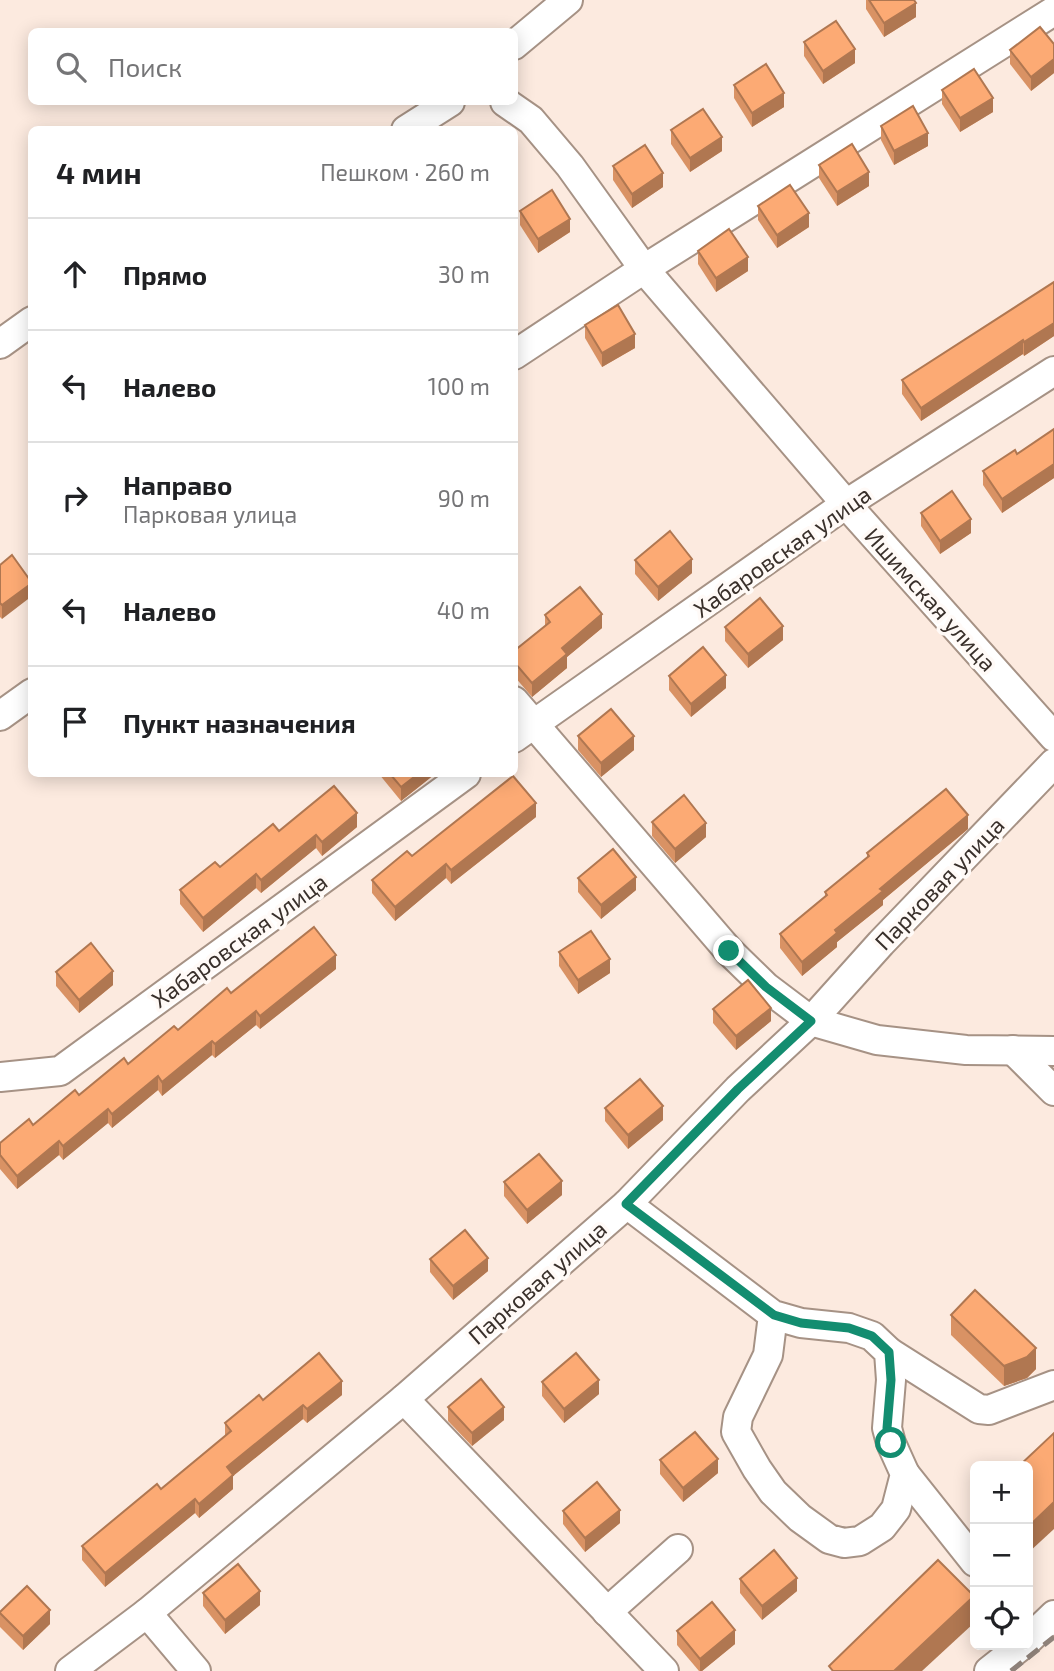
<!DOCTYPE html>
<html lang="ru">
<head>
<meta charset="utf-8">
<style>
	:root { --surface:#fff; --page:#f2f2f2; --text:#202124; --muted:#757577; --line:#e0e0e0 }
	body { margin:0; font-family:"Exo 2",sans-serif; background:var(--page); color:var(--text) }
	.controls { position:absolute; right:21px; bottom:21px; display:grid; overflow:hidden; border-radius:10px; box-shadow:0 4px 18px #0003 }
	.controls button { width:63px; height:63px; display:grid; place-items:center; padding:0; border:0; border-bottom:2px solid var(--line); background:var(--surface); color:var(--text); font:35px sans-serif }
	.stop { position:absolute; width:21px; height:21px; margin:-16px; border:5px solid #138d70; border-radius:50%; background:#fff }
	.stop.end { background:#138d70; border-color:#fff; box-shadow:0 2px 7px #0008 }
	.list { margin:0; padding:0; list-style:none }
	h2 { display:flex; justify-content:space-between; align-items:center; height:91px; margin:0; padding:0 28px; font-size:30px }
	h2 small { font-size:23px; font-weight:400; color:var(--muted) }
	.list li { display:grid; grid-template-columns:46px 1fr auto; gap:21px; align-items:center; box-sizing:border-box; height:112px; padding:0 28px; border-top:2px solid var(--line) }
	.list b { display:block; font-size:26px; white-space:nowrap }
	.list p { margin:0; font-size:23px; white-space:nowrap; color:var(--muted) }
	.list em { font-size:23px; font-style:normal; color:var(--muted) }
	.icon { flex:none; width:38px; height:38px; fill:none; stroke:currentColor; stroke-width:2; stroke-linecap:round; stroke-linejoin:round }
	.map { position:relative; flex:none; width:1054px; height:1671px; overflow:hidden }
	.search { position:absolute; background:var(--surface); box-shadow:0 4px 18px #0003; left:28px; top:28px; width:490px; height:77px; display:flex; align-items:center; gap:18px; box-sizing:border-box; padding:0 24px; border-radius:10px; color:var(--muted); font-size:26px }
	.panel { position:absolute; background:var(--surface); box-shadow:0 4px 18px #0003; left:28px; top:126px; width:490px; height:651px; border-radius:10px }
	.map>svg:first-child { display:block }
</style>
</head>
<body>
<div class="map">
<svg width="1054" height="1671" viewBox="0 0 1054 1671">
	<rect width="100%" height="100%" fill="#fceadf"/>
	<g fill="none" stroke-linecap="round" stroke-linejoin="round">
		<defs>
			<g id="minor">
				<polyline points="514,45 568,0"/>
				<polyline points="505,102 531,120 570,166 644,269 846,504 1054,737"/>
				<polyline points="406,130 450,102"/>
				<polyline points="0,344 32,321"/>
				<polyline points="514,355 644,269 1054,11"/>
				<polyline points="514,701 729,951 766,987 811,1021 877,1040 966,1050 1054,1051"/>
				<polyline points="0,716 32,693"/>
				<polyline points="514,738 846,504 1054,371"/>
				<polyline points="1013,1050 1054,1091"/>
				<polyline points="0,1077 60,1071 466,774"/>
				<polyline points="627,1204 773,1315 801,1323 849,1328 872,1336 889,1352 891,1380 887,1428 891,1443 905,1474 896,1509 882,1527 860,1541 844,1543 829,1539 800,1518 773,1492 757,1469 736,1432 738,1417 768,1355 773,1315"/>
				<polyline points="889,1352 979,1409 989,1410 1054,1385"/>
				<polyline points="404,1399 664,1671"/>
				<polyline points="905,1474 975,1562"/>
				<polyline points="607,1612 678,1549"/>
				<polyline points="147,1613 196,1671"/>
				<polyline points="1028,1640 1054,1615"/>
				<polyline points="70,1671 147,1613 404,1399 627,1204 738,1089 811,1021 881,943 1054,763"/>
				<polyline points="989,1671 1022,1645"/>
			</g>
		</defs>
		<use href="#minor" stroke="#a69285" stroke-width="32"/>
		<use href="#minor" stroke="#fff" stroke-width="28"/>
		<polyline stroke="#90837b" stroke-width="5" stroke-dasharray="14 7" stroke-linecap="butt" points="1011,1671 1054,1637"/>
	</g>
	<g fill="#d99264">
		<polygon points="866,0 914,0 916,17 884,37 866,9"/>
		<polygon points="804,42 855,63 823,84 804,56"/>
		<polygon points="1054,44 1054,73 1031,91 1010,64 1010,50"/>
		<polygon points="734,85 784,107 752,127 734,98"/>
		<polygon points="942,90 993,112 960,132 942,104"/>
		<polygon points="881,126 928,146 894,165 881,140"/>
		<polygon points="671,130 722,151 690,172 671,144"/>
		<polygon points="819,165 869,186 837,206 819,178"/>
		<polygon points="613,166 663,187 632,208 613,180"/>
		<polygon points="758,206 809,227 777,248 758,220"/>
		<polygon points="520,211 570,232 538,253 520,225"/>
		<polygon points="698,251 748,271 716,292 698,264"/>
		<polygon points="1054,282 1054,336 1024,356 1023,354 921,421 902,394 902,380"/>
		<polygon points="585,325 635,348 602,367 585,338"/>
		<polygon points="1054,429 1054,478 1002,513 983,485 983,471 1017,454"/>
		<polygon points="921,513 971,533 940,554 921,526"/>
		<polygon points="12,555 2,619 0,617 0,565"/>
		<polygon points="635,560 692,573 658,601 635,574"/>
		<polygon points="545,615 602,628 567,657 567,668 532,697 514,676 514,651 545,626"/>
		<polygon points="725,627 783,640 748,668 725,641"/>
		<polygon points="669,676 726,688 691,717 669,690"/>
		<polygon points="578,736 634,750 601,777 578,750"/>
		<polygon points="379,774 435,774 401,801"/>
		<polygon points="536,817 451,884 446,878 395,921 372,893 372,880 412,856"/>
		<polygon points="652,822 706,837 675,863 652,836"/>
		<polygon points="357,827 322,856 316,848 261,893 256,888 203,932 180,904 180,890 279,831"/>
		<polygon points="968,829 883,900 883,905 837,942 837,947 802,976 780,948 780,934 825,897 825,892 867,857 867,853"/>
		<polygon points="578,878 636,890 601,919 578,892"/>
		<polygon points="559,952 610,973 578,994 559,966"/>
		<polygon points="336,969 260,1029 256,1025 215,1058 212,1055 162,1096 158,1090 112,1128 108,1123 63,1160 59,1155 17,1189 0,1169 0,1143 33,1125 128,1064 231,993"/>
		<polygon points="56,972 113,985 79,1013 56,986"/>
		<polygon points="713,1009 771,1021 736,1050 713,1023"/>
		<polygon points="605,1108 663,1120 628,1149 605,1121"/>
		<polygon points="504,1182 562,1195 527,1224 504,1196"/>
		<polygon points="430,1259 488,1271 453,1300 430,1272"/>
		<polygon points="951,1315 1036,1369 1027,1378 1004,1386 951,1335"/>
		<polygon points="542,1382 599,1394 564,1423 542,1396"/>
		<polygon points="342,1395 307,1423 303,1419 233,1476 233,1489 199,1518 195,1513 105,1587 82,1560 82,1546 161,1489 225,1436 225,1423 263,1400"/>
		<polygon points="448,1407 504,1420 472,1446 448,1421"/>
		<polygon points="660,1460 718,1473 683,1502 660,1474"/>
		<polygon points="563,1511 620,1523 585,1552 563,1524"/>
		<polygon points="740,1579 797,1591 762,1620 740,1593"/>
		<polygon points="203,1593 260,1605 225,1634 203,1606"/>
		<polygon points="0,1612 50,1624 23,1650 0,1627"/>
		<polygon points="677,1631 735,1644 702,1671 699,1671 677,1645"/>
	</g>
	<g fill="#b07751">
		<polygon points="916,3 916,17 884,37 884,23"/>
		<polygon points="855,49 855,63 823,84 823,71"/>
		<polygon points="1054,59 1054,73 1031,91 1031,77"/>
		<polygon points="784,93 784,107 752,127 752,113"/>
		<polygon points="993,98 993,112 960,132 960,118"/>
		<polygon points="928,133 928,146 894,165 894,151"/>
		<polygon points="722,137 722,151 690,172 690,158"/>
		<polygon points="869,172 869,186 837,206 837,192"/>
		<polygon points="663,173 663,187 632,208 632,194"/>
		<polygon points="809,213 809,227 777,248 777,235"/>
		<polygon points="570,219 570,232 538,253 538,239"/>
		<polygon points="748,257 748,271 716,292 716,278"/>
		<polygon points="1054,323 1054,336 1024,356 1024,342"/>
		<polygon points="635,334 635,348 602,367 602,353"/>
		<polygon points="1023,340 1023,354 921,421 921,408"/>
		<polygon points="1054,464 1054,478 1002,513 1002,499"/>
		<polygon points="971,519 971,533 940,554 940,541"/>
		<polygon points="692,559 692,573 658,601 658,587"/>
		<polygon points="32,583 32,596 2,619 2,605"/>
		<polygon points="602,614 602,628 567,657 567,668 532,697 532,683 562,648"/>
		<polygon points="783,626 783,640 748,668 748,654"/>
		<polygon points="726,675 726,688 691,717 691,704"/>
		<polygon points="634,736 634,750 601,777 601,763"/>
		<polygon points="418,774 435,774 401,801 401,787"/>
		<polygon points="536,803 536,817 451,884 451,870"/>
		<polygon points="357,813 357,827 322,856 322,842"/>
		<polygon points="968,815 968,829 883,900 883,905 837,942 837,947 802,976 802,962 880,889"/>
		<polygon points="706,823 706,837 675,863 675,849"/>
		<polygon points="316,835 316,848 261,893 261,880"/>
		<polygon points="446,864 446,878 395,921 395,907"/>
		<polygon points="256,874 256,888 203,932 203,918"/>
		<polygon points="636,877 636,890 601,919 601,905"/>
		<polygon points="336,955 336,969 260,1029 260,1016"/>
		<polygon points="610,959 610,973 578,994 578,980"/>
		<polygon points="113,971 113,985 79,1013 79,1000"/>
		<polygon points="771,1008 771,1021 736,1050 736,1036"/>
		<polygon points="256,1011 256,1025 215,1058 215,1044"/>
		<polygon points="212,1041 212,1055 162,1096 162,1082"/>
		<polygon points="158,1076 158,1090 112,1128 112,1114"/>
		<polygon points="663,1106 663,1120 628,1149 628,1135"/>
		<polygon points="108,1109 108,1123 63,1160 63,1146"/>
		<polygon points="59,1141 59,1155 17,1189 17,1176"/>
		<polygon points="562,1181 562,1195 527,1224 527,1210"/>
		<polygon points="488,1258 488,1271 453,1300 453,1286"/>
		<polygon points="1036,1348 1036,1369 1027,1378 1004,1386 1004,1366"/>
		<polygon points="599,1380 599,1394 564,1423 564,1409"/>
		<polygon points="342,1381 342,1395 307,1423 307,1409"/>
		<polygon points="303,1405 303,1419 233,1476 233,1489 199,1518 199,1504 227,1467"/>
		<polygon points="504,1407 504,1420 472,1446 472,1433"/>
		<polygon points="718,1459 718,1473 683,1502 683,1488"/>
		<polygon points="195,1499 195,1513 105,1587 105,1573"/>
		<polygon points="1054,1502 1054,1529 1028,1553 1028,1527"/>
		<polygon points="620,1510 620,1523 585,1552 585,1538"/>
		<polygon points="797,1578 797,1591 762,1620 762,1606"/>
		<polygon points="260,1591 260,1605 225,1634 225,1620"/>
		<polygon points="974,1596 974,1623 922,1671 894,1671"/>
		<polygon points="50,1610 50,1624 23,1650 23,1636"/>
		<polygon points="735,1630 735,1644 702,1671 700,1671 700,1659"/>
	</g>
	<g fill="#fcaa74" stroke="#b07751" stroke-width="2">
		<polygon points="869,0 914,0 916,3 884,23"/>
		<polygon points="836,21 855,49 823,71 804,42"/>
		<polygon points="1040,27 1054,44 1054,59 1031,77 1010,50"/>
		<polygon points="766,64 784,93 752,113 734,85"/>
		<polygon points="974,69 993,98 960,118 942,90"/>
		<polygon points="913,106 928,133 894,151 881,126"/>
		<polygon points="703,109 722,137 690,158 671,130"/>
		<polygon points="852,144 869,172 837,192 819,165"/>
		<polygon points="645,145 663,173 632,194 613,166"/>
		<polygon points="790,185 809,213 777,235 758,206"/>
		<polygon points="552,190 570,219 538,239 520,211"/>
		<polygon points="729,229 748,257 716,278 698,251"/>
		<polygon points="1054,282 1054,323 1024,342 1023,340 921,408 902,380"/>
		<polygon points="618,305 635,334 602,353 585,325"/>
		<polygon points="1054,429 1054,464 1002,499 983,471 1015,450 1017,454"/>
		<polygon points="952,491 971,519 940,541 921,513"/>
		<polygon points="670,531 692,559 658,587 635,560"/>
		<polygon points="12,555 32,583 2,605 0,603 0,565"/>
		<polygon points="580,587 602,614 562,648 567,654 532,683 514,662 514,651 550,622 545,615"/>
		<polygon points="760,598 783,626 748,654 725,627"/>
		<polygon points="703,647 726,675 691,704 669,676"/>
		<polygon points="611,709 634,736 601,763 578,736"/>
		<polygon points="390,774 418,774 401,787"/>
		<polygon points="513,776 536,803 451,870 446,864 395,907 372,880 407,851 412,856"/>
		<polygon points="334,786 357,813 322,842 316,835 261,880 256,874 203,918 180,890 215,862 220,867 273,824 279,831"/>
		<polygon points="946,789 968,815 880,889 883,891 835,930 837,933 802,962 780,934 827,895 825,892 869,856 867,853"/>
		<polygon points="684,795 706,823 675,849 652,822"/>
		<polygon points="613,849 636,877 601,905 578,878"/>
		<polygon points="314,927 336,955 260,1016 256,1011 215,1044 212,1041 162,1082 158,1076 112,1114 108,1109 63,1146 59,1141 17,1176 0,1155 0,1143 29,1119 33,1125 75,1090 79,1095 124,1058 128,1064 174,1026 178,1030 227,988 231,993"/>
		<polygon points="591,931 610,959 578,980 559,952"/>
		<polygon points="91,943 113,971 79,1000 56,972"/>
		<polygon points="748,980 771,1008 736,1036 713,1009"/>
		<polygon points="640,1079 663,1106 628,1135 605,1108"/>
		<polygon points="539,1154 562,1181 527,1210 504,1182"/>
		<polygon points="465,1230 488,1258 453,1286 430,1259"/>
		<polygon points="975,1290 1036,1348 1027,1357 1004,1366 951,1315"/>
		<polygon points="319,1353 342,1381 307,1409 303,1405 227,1467 233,1475 199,1504 195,1499 105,1573 82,1546 157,1484 161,1489 231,1431 225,1423 259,1395 263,1400"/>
		<polygon points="576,1353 599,1380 564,1409 542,1382"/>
		<polygon points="481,1379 504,1407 472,1433 448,1407"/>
		<polygon points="695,1432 718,1459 683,1488 660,1460"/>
		<polygon points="1054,1433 1054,1502 1028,1527 1028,1466 1019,1466"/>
		<polygon points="597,1482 620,1510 585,1538 563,1511"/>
		<polygon points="774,1550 797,1578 762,1606 740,1579"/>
		<polygon points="938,1560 974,1596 894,1671 833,1671 829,1666"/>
		<polygon points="238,1564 260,1591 225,1620 203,1593"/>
		<polygon points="27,1586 50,1610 23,1636 0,1613 0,1612"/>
		<polygon points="712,1602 735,1630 700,1659 677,1631"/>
	</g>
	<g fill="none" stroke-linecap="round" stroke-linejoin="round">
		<polyline stroke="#138d70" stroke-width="9" points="729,951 766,987 811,1021 738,1089 626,1204 774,1315 801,1323 849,1328 872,1336 889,1352 891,1380 887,1428 891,1443"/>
	</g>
	<g text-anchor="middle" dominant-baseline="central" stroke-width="7" stroke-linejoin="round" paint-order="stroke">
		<g font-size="23" fill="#39302b" stroke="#fffaf7">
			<text transform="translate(782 551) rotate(-35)">Хабаровская улица</text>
			<text transform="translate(931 599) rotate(48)">Ишимская улица</text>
			<text transform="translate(939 883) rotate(-46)">Парковая улица</text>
			<text transform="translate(239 940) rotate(-36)">Хабаровская улица</text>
			<text transform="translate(537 1282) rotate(-41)">Парковая улица</text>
		</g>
	</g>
</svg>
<div class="controls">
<button>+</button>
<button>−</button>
<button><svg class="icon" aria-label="locate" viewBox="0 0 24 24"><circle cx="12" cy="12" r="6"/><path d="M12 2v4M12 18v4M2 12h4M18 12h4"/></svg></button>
</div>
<div class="stop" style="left:891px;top:1443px"></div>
<div class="stop end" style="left:729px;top:951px"></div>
<div class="search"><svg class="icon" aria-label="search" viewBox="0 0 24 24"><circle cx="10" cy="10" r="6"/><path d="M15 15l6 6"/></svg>Поиск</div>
<section class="panel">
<h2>4 мин<small>Пешком · 260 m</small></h2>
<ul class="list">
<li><svg class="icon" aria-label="ahead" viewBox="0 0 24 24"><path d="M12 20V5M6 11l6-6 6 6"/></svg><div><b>Прямо</b></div><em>30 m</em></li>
<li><svg class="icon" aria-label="left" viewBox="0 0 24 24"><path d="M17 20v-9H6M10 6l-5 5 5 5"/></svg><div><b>Налево</b></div><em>100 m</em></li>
<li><svg class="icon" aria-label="right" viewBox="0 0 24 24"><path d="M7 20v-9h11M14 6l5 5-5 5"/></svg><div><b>Направо</b><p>Парковая улица</p></div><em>90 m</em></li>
<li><svg class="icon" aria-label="left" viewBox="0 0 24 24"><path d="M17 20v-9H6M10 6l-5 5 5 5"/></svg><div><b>Налево</b></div><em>40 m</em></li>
<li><svg class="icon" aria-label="arrive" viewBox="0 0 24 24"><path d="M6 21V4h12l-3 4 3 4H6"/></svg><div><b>Пункт назначения</b></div></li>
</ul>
</section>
</div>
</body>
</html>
